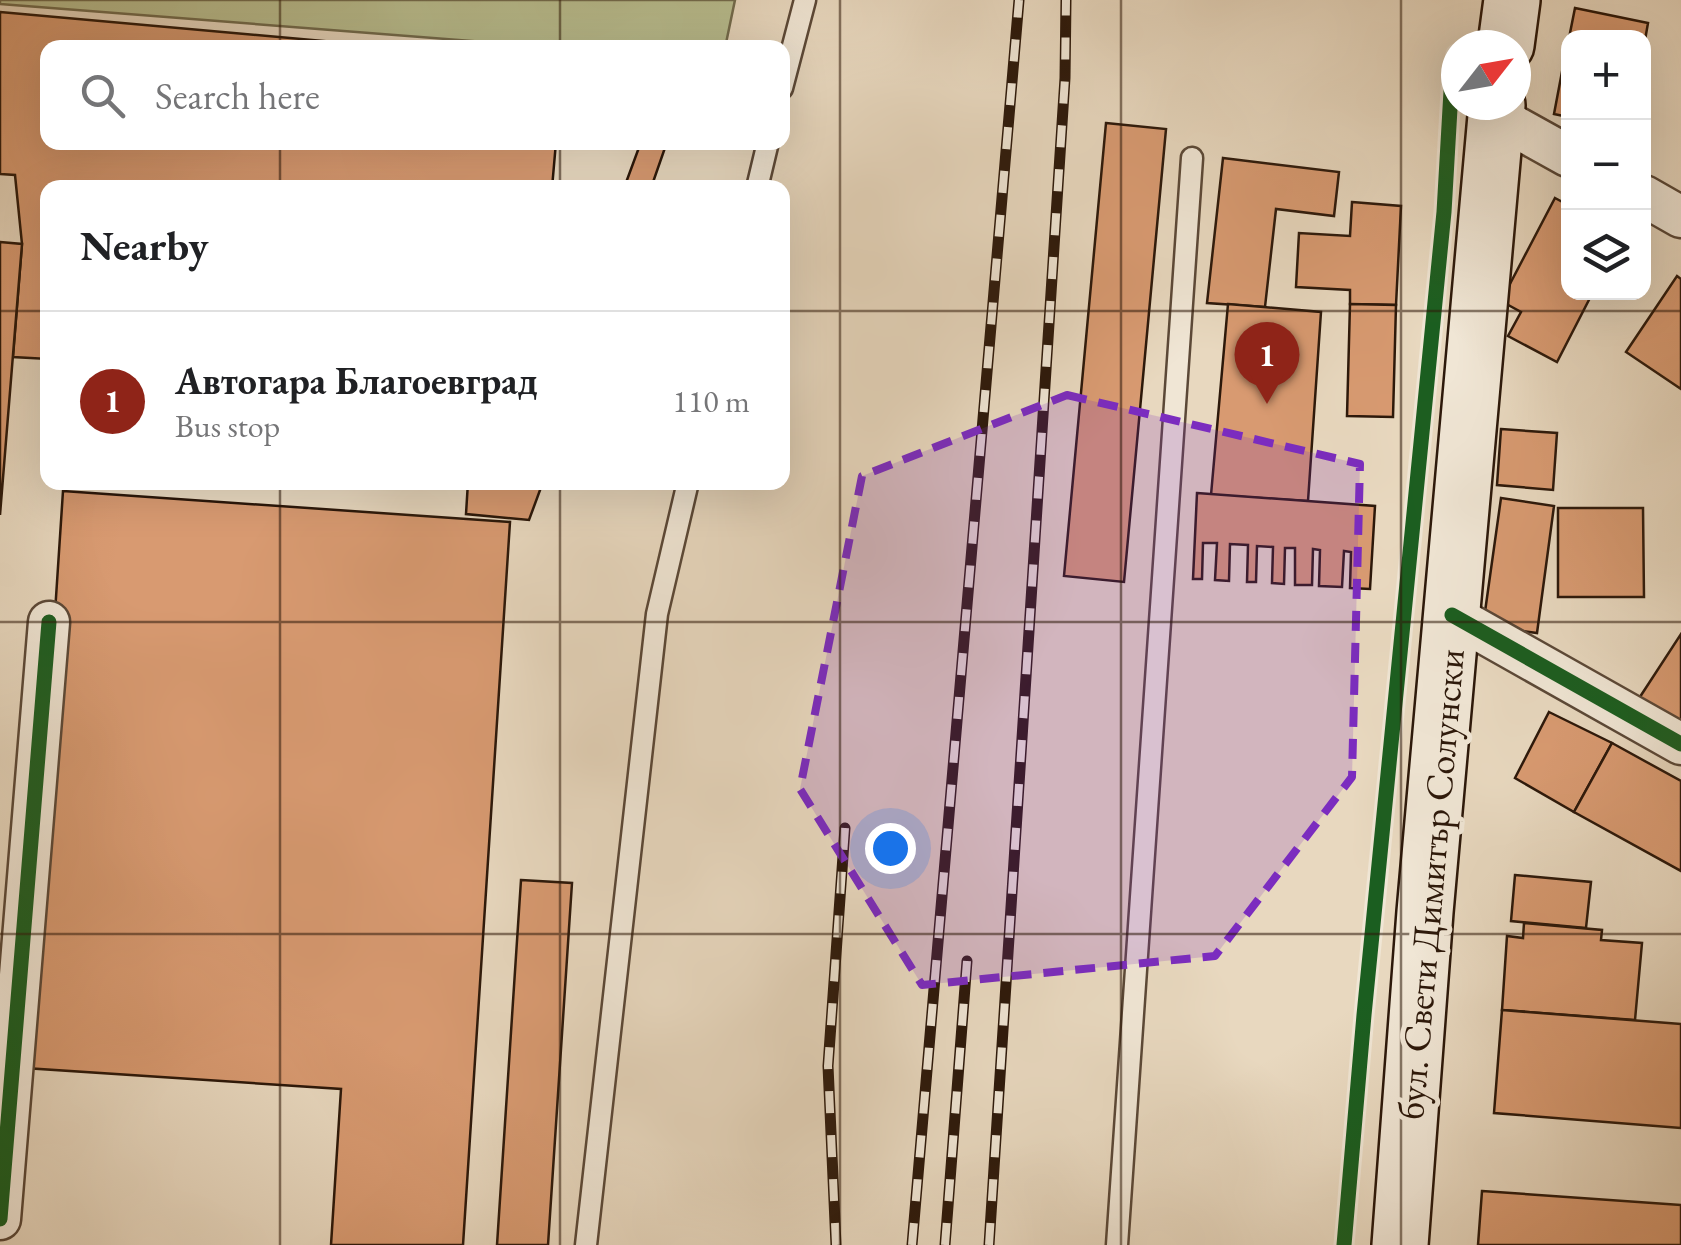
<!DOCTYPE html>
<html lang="en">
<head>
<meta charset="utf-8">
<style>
	:root { --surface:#fff; --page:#f2f2f2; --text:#202124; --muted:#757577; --line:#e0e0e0; --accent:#8f2418 }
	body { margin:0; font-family:"EB Garamond",serif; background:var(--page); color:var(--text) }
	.controls { position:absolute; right:30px; top:30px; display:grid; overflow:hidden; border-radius:20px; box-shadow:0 10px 40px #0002 }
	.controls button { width:90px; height:90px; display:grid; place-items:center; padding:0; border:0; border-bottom:2px solid var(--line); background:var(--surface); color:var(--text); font:50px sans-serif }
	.compass { position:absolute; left:1441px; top:30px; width:90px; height:90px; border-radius:50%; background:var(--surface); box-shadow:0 10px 40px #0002; rotate:59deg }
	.you { position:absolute; left:890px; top:848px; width:35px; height:35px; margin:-25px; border:8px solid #fff; border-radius:50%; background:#1a73e8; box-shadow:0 0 0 15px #1a73e833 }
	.badge { display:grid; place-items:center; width:65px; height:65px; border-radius:50%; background:var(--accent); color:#fff; font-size:32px; font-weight:700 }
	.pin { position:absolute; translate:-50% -82px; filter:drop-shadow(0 2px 5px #0008) }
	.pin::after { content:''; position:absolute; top:52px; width:35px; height:30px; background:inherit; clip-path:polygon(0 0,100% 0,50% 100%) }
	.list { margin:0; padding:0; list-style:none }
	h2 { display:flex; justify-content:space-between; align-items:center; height:130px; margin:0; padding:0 40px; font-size:42px }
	h2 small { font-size:32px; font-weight:400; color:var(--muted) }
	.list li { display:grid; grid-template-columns:65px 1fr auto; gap:30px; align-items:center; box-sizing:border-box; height:180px; padding:0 40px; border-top:2px solid var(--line) }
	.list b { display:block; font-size:38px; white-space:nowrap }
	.list p { margin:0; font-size:32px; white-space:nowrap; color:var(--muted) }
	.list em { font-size:32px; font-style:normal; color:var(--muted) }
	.icon { flex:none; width:55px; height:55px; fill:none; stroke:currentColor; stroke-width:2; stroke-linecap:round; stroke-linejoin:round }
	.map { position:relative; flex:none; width:1681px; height:1245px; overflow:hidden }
	.search { position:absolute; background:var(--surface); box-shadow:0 10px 40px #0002; left:40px; top:40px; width:750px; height:110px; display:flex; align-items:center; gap:25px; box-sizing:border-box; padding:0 35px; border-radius:20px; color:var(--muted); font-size:38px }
	.panel { position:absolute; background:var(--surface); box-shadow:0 10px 40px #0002; left:40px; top:180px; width:750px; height:310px; border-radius:20px }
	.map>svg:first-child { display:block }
</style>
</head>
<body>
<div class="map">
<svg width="1681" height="1245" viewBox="0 0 1681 1245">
	<rect width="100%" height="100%" fill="#e8d8bf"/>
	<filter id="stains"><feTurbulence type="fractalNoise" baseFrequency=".002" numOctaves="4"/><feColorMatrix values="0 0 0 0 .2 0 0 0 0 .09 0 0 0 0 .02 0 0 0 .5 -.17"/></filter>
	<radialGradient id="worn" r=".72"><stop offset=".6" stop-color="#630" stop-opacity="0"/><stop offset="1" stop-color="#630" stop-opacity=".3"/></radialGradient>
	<polygon fill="#b8be90" stroke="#726b4d" stroke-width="2.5" points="0,0 735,0 725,48 548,47 0,4"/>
	<g fill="#d89a71" stroke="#2c180a" stroke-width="2.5">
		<polygon points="1575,8 1648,23 1644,46 1644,38 1569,38"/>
		<polygon points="0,12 401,48 48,48 48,142 556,142 552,188 48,188 48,359 13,357 22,244 15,175 0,174"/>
		<polygon points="1568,40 1568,117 1554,114"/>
		<polygon points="1106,123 1166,129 1124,582 1064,576"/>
		<polygon points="641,142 667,142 651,188 624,188"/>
		<polygon points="1223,158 1339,172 1334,216 1276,209 1265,307 1207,303"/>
		<polygon points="1555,198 1568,205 1568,292 1593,292 1557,362 1508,336 1521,312 1501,301"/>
		<polygon points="1352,202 1401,206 1396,305 1350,304 1350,290 1296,287 1299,233 1350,236"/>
		<polygon points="0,242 22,244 0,515"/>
		<polygon points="1677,276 1681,279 1681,389 1626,352"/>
		<polygon points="1228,304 1321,312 1308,501 1211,495"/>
		<polygon points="1350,304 1396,305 1393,417 1347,416"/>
		<polygon points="1501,429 1557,433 1553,490 1497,485"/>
		<polygon points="468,482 543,482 529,520 466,514"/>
		<polygon points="63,491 510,522 463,1245 331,1245 341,1089 25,1068"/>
		<polygon points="1197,493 1375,506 1370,589 1350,588 1351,552 1344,551 1342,587 1319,586 1320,550 1313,549 1312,585 1295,585 1295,548 1285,548 1284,584 1272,583 1273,547 1257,546 1256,582 1247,582 1248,545 1230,544 1229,581 1215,580 1217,543 1203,543 1202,579 1193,579"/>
		<polygon points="1501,498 1554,506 1537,633 1483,626"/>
		<polygon points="1558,508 1643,508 1644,597 1558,597"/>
		<polygon points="1681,634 1681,732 1636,703"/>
		<polygon points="1549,712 1612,743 1574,812 1515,778"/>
		<polygon points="1612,743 1681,781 1681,871 1574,812"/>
		<polygon points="1515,875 1591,882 1586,928 1511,921"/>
		<polygon points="521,880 572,883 548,1245 497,1245"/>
		<polygon points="1524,923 1602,930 1601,940 1642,943 1635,1020 1502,1010 1507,936 1523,938"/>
		<polygon points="1502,1010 1681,1024 1681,1128 1494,1113"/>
		<polygon points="1482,1191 1681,1205 1681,1245 1478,1245"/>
	</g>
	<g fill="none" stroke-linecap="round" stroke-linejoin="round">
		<defs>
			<g id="lane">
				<polyline points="782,88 805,0"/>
				<polyline points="757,188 768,142"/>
				<polyline points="586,1245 657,614 688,482"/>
				<polyline points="1117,1245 1192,158"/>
			</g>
			<g id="street">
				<polyline points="1496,116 1568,156"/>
				<polyline points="1644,196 1681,217"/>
				<polyline points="1452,615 1681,744"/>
				<polyline points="0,1219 49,622"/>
			</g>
			<g id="secondary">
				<polyline points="1506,45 1512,0"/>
				<polyline points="1400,1245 1425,912 1497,105"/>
			</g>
		</defs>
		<use href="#lane" stroke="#5b4837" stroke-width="25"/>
		<use href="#street" stroke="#5b4837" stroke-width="45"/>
		<use href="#secondary" stroke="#2c180a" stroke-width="60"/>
		<use href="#lane" stroke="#f0e6d5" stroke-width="20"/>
		<use href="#street" stroke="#f0e6d5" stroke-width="40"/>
		<use href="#secondary" stroke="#f0e6d5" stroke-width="55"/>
		<defs>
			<g id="rail">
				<polyline points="836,1245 828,1066 845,828"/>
				<polyline points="912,1245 1019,0"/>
				<polyline points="945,1245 967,961"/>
				<polyline points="989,1245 1065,78 1066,0"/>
			</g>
		</defs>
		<use href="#rail" stroke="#2c180a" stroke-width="11"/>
		<use href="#rail" stroke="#f0e6d5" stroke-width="8" stroke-dasharray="22" stroke-linecap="butt"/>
		<defs>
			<g id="cycleway">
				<polyline points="1452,615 1681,744"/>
				<polyline points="0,1219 49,622"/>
				<polyline points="1344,1245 1364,1015 1444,212 1452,74 1456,54"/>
			</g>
		</defs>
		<use href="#cycleway" stroke="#f0e6d5" stroke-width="21"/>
		<use href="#cycleway" stroke="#1b5e20" stroke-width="15"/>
	</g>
	<path fill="#7b2cbf" fill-opacity="0.2" stroke="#7b2cbf" stroke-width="8" stroke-dasharray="20 12" stroke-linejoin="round" d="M1067,395L1360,464L1352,777L1215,956L922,985L800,789L862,476Z"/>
	<path fill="none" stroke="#2c180a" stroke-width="2.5" stroke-opacity="0.55" d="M280,0V48M560,0V48M840,0V1245M1121,0V1245M1401,0V1245M280,142V188M560,142V188M0,311H48M782,311H1681M280,482V1245M560,482V1245M0,622H1681M0,934H1681"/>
	<g text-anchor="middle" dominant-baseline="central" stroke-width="10" stroke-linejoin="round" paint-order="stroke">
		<g font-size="38" fill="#2c180a" stroke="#f0e6d5">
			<text transform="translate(1430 884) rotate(-85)">бул. Свети Димитър Солунски</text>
		</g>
	</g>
	<rect width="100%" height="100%" filter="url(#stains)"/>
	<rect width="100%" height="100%" fill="url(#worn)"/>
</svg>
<div class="controls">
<button>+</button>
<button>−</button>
<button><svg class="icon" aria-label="layers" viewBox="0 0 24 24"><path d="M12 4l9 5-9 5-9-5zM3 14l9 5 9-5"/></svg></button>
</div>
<svg class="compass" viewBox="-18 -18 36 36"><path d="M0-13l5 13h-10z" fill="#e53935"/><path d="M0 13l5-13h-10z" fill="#757577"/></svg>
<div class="you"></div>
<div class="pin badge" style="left:1267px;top:404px">1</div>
<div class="search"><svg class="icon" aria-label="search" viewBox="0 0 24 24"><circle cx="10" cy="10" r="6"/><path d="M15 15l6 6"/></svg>Search here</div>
<section class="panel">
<h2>Nearby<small></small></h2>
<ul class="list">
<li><span class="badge">1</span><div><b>Автогара Благоевград</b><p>Bus stop</p></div><em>110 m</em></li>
</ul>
</section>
</div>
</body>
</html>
